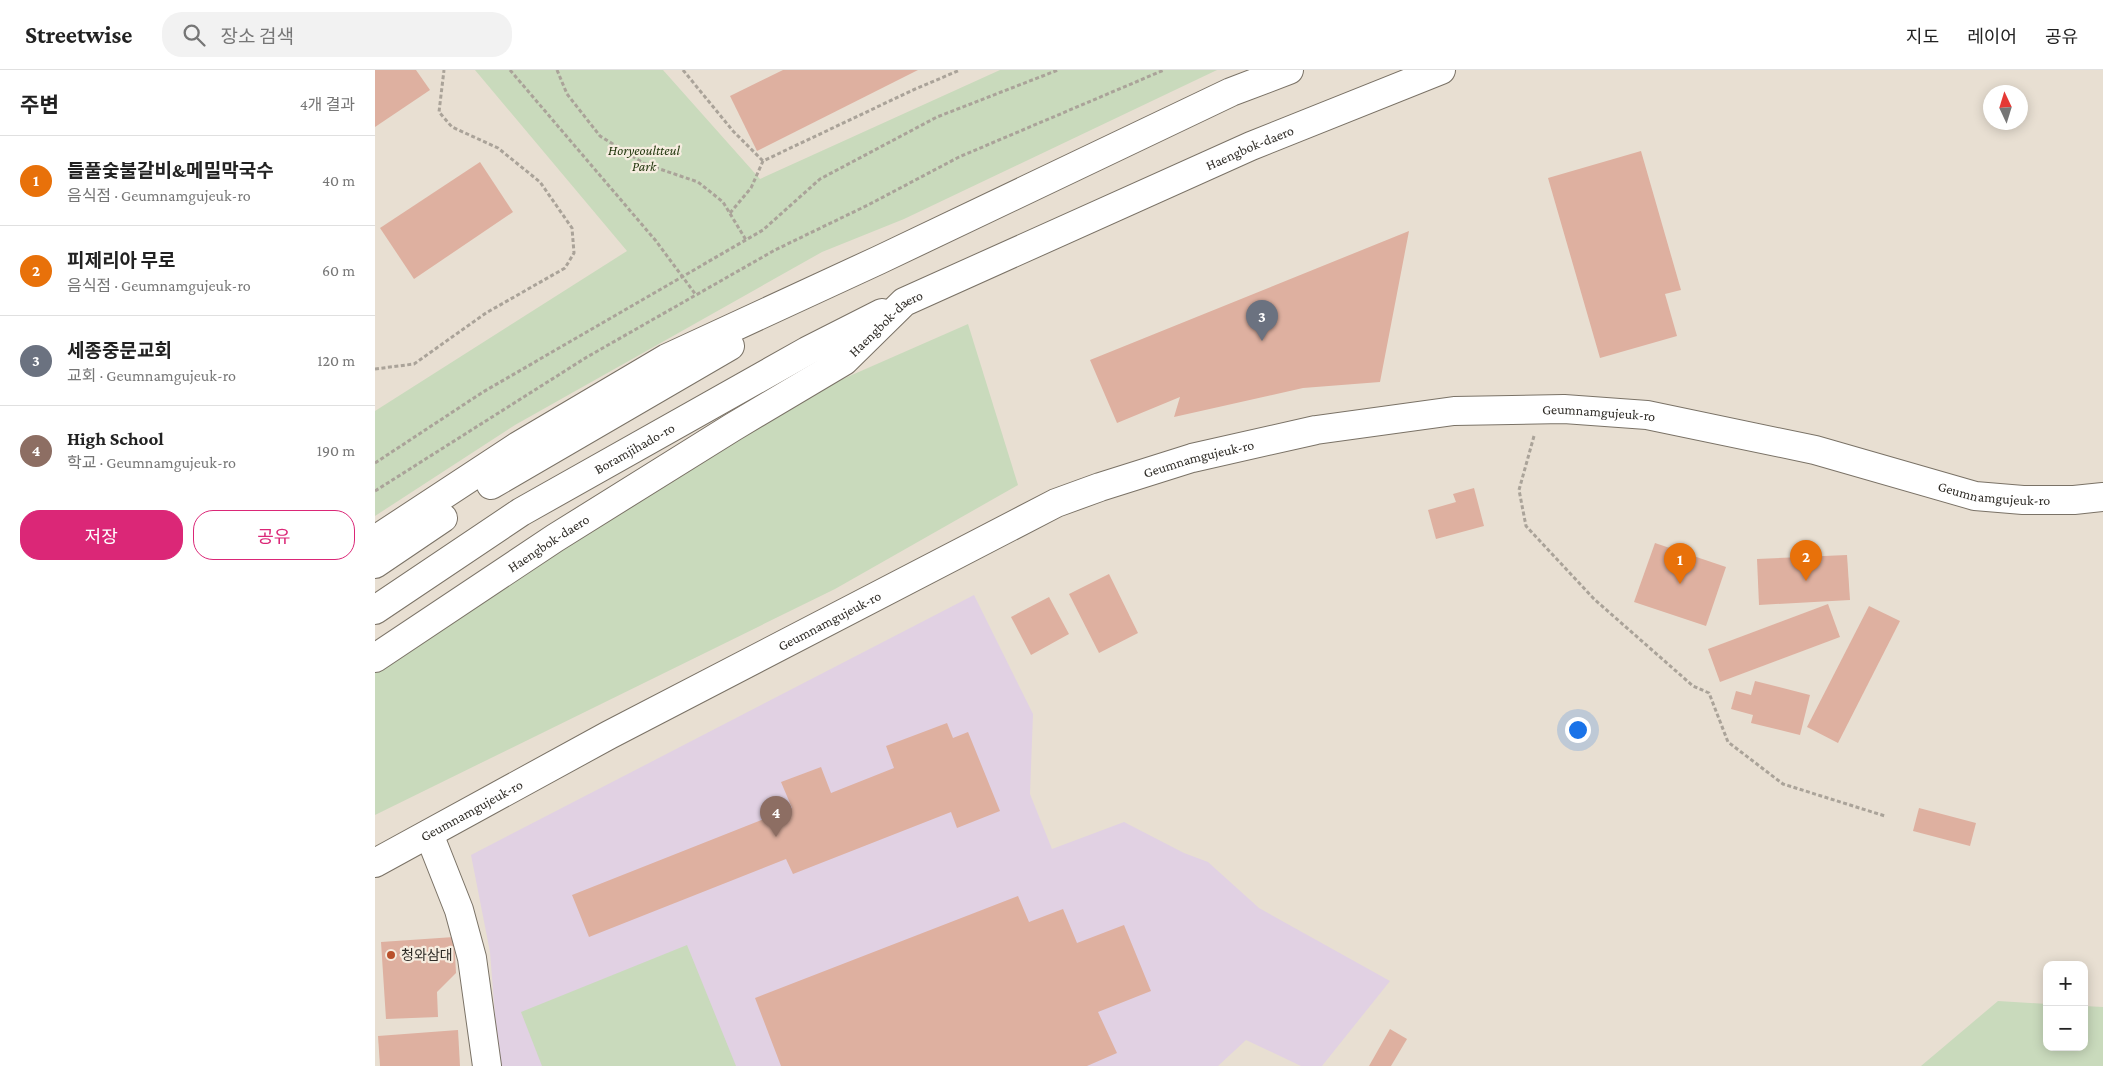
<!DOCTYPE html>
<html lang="ko">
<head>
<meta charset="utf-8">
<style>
	:root { --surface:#fff; --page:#f2f2f2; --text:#222; --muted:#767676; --line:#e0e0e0; --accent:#db2777 }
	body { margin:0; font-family:"Crimson Pro","Noto Sans KR",serif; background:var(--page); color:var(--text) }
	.controls { position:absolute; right:15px; bottom:15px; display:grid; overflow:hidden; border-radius:10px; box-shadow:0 2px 12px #0003 }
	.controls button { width:45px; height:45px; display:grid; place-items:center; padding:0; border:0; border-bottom:1px solid var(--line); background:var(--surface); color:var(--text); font:25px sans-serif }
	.compass { position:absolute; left:1608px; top:15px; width:45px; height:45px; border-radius:50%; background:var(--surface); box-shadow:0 2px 12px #0003; rotate:356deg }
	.you { position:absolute; left:1202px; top:659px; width:18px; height:18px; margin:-12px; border:4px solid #fff; border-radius:50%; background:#1a73e8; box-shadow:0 0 0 8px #1a73e833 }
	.badge { display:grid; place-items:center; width:32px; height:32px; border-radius:50%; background:var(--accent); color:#fff; font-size:16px; font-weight:700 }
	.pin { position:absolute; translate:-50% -41px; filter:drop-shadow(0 1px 2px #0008) }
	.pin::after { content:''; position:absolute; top:26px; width:18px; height:15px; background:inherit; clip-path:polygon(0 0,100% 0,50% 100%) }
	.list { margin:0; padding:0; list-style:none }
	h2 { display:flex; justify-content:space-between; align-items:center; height:65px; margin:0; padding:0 20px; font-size:21px }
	h2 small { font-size:16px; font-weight:400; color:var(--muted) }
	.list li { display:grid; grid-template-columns:32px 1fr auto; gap:15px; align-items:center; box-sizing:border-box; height:90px; padding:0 20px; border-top:1px solid var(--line) }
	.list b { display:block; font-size:19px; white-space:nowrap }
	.list p { margin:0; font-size:16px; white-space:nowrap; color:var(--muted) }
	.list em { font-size:16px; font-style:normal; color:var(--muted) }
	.actions { display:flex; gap:10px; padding:15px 20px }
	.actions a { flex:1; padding:11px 0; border:1px solid var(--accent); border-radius:20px; text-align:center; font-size:18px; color:var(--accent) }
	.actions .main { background:var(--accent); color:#fff }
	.icon { flex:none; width:28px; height:28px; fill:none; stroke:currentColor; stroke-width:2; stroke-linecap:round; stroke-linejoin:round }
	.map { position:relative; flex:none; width:1728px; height:996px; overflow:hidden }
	header { display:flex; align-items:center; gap:30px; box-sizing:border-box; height:70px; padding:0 25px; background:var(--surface); border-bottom:1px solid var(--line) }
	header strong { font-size:24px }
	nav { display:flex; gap:28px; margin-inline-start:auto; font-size:18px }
	.search { width:350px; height:45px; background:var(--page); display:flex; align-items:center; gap:12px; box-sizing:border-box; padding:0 18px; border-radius:20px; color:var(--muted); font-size:19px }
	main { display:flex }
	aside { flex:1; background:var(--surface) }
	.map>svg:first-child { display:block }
</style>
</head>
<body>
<header>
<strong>Streetwise</strong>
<div class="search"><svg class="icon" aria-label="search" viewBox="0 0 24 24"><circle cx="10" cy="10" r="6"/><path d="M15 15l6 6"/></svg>장소 검색</div>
<nav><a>지도</a><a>레이어</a><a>공유</a></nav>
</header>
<main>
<aside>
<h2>주변<small>4개 결과</small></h2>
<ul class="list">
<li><span class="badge" style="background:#e8710a">1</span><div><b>들풀숯불갈비&amp;메밀막국수</b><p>음식점 · Geumnamgujeuk-ro</p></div><em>40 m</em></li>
<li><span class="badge" style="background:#e8710a">2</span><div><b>피제리아 무로</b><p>음식점 · Geumnamgujeuk-ro</p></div><em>60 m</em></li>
<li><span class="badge" style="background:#6b7280">3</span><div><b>세종중문교회</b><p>교회 · Geumnamgujeuk-ro</p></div><em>120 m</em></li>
<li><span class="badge" style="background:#8d6e63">4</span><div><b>High School</b><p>학교 · Geumnamgujeuk-ro</p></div><em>190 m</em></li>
</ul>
<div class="actions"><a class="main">저장</a><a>공유</a></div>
</aside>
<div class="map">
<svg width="1728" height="996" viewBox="0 0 1728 996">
	<rect width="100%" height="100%" fill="#e8dfd2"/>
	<polygon fill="#e1d1e3" points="599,525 658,644 655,724 677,779 749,752 809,783 833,792 884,838 1015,911 947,996 926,996 871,970 843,996 124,996 115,882 96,785"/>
	<g fill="#c9dabc">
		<polygon points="100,0 288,0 385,109 625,0 842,0 529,149 447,182 140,355 0,446 0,341 252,181"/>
		<polygon points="593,254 643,415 460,519 0,745 0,601 404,337"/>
		<polygon points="312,875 361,996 167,996 146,942"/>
		<polygon points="1623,931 1672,934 1672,977 1709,977 1709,936 1728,937 1728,996 1546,996"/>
	</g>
	<g fill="#deb0a0">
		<polygon points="0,0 41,0 55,20 0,57"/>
		<polygon points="408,0 543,0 382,81 355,26"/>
		<polygon points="1266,81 1306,220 1290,224 1302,266 1225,288 1173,108"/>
		<polygon points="105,92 138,142 39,209 5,158"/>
		<polygon points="1034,161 1005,312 928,318 799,347 805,327 742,353 715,290"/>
		<polygon points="1099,418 1109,456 1061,469 1053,440 1081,432 1078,424"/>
		<polygon points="1280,473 1351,497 1331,556 1259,532"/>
		<polygon points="1472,485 1475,530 1384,535 1382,489"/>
		<polygon points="734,504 763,563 724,583 694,524"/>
		<polygon points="674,527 694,564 656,585 636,547"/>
		<polygon points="1453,534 1465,567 1345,612 1333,579"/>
		<polygon points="1494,536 1525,551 1463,673 1432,657"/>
		<polygon points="1380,611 1435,625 1425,665 1376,653 1378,645 1356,639 1361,621 1376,625"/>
		<polygon points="572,653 578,668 593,662 625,741 582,758 576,742 418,804 411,789 214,867 197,825 417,738 406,712 446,697 456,723 519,698 511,676"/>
		<polygon points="1544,738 1601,753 1595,776 1538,761"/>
		<polygon points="643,826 654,852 688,839 702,873 749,855 776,921 723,942 742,983 712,996 406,996 380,928"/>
		<polygon points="79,867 81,903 62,922 63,947 11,949 6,872"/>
		<polygon points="1015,959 1032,969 1016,996 994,996"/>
		<polygon points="83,960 85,996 5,996 3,966"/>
	</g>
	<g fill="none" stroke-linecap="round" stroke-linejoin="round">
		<defs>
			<polyline id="street" points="54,764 84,840 97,888 112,996"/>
			<g id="secondary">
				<path id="s1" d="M0,793L234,665L681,433L725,417L817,388L941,360L1079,341L1189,339L1272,345L1440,380L1600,426L1648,430H1699L1728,427"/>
			</g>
			<g id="highway">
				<polyline points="116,415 355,276"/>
				<polyline points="0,470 143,376 292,288 504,190 856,22 914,0"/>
				<polyline points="0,494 68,448"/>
				<path id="s2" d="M0,540L146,442L432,281L507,243"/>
				<path id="s3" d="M0,588L180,468L358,357L469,291L529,232L876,76L1066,0"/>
			</g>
		</defs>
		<use href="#street" stroke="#7a7266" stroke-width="30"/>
		<use href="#secondary" stroke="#7a7266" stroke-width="30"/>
		<use href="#highway" stroke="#7a7266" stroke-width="30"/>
		<g stroke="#aaa399" stroke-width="3" stroke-dasharray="4 2.5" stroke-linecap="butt">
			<polyline points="135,0 281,171 321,225"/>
			<polyline points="182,0 192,24 225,66 270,94 323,112 348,132 371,170"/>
			<polyline points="308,0 358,61 388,91"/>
			<polyline points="355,143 376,118 388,91 538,20 585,0"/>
			<polyline points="0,299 39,294 111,243 190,198 199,183 197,158 165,112 123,78 77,57 64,42 69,0"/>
			<polyline points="1159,366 1144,420 1151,456 1219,529 1318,616 1334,623 1353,672 1408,714 1510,746"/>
			<polyline points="0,393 108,322 388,160 445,109 562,47 683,0"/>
			<polyline points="0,421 212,287 400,180 493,135 584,87 789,0"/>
		</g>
		<use href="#street" stroke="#fff" stroke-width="28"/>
		<use href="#secondary" stroke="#fff" stroke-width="28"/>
		<use href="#highway" stroke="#fff" stroke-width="28"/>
	</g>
	<circle fill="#b9512c" stroke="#f6ede0" stroke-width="2" cx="16" cy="885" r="5"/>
	<g text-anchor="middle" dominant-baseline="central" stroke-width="4.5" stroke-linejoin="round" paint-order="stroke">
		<g font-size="14" fill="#2f2c27" stroke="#f6ede0">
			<text stroke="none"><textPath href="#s3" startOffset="1018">Haengbok-daero</textPath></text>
			<text stroke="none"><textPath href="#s3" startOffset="612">Haengbok-daero</textPath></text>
			<text stroke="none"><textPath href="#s1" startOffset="1325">Geumnamgujeuk-ro</textPath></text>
			<text stroke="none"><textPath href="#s2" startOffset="306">Boramjihado-ro</textPath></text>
			<text stroke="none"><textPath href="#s1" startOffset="920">Geumnamgujeuk-ro</textPath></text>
			<text stroke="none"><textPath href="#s1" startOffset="1730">Geumnamgujeuk-ro</textPath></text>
			<text stroke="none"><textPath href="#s3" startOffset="208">Haengbok-daero</textPath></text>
			<text stroke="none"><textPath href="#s1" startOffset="515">Geumnamgujeuk-ro</textPath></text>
			<text stroke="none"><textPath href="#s1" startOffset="110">Geumnamgujeuk-ro</textPath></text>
		</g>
		<g font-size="14" font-style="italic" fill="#1f340a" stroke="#f6ede0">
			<text x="269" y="80">Horyeoultteul<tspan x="269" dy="16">Park</tspan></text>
		</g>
		<g font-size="14" fill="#2f2c27" stroke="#f6ede0" text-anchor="start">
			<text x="26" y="885">청와삼대</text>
		</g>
	</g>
</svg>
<div class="controls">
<button>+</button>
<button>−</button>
</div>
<svg class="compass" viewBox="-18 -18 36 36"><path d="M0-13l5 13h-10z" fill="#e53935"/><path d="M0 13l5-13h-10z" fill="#767676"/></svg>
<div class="you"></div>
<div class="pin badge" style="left:1305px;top:514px;background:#e8710a">1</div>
<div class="pin badge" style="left:1431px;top:511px;background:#e8710a">2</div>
<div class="pin badge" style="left:887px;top:271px;background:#6b7280">3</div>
<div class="pin badge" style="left:401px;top:767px;background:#8d6e63">4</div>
</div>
</main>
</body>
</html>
